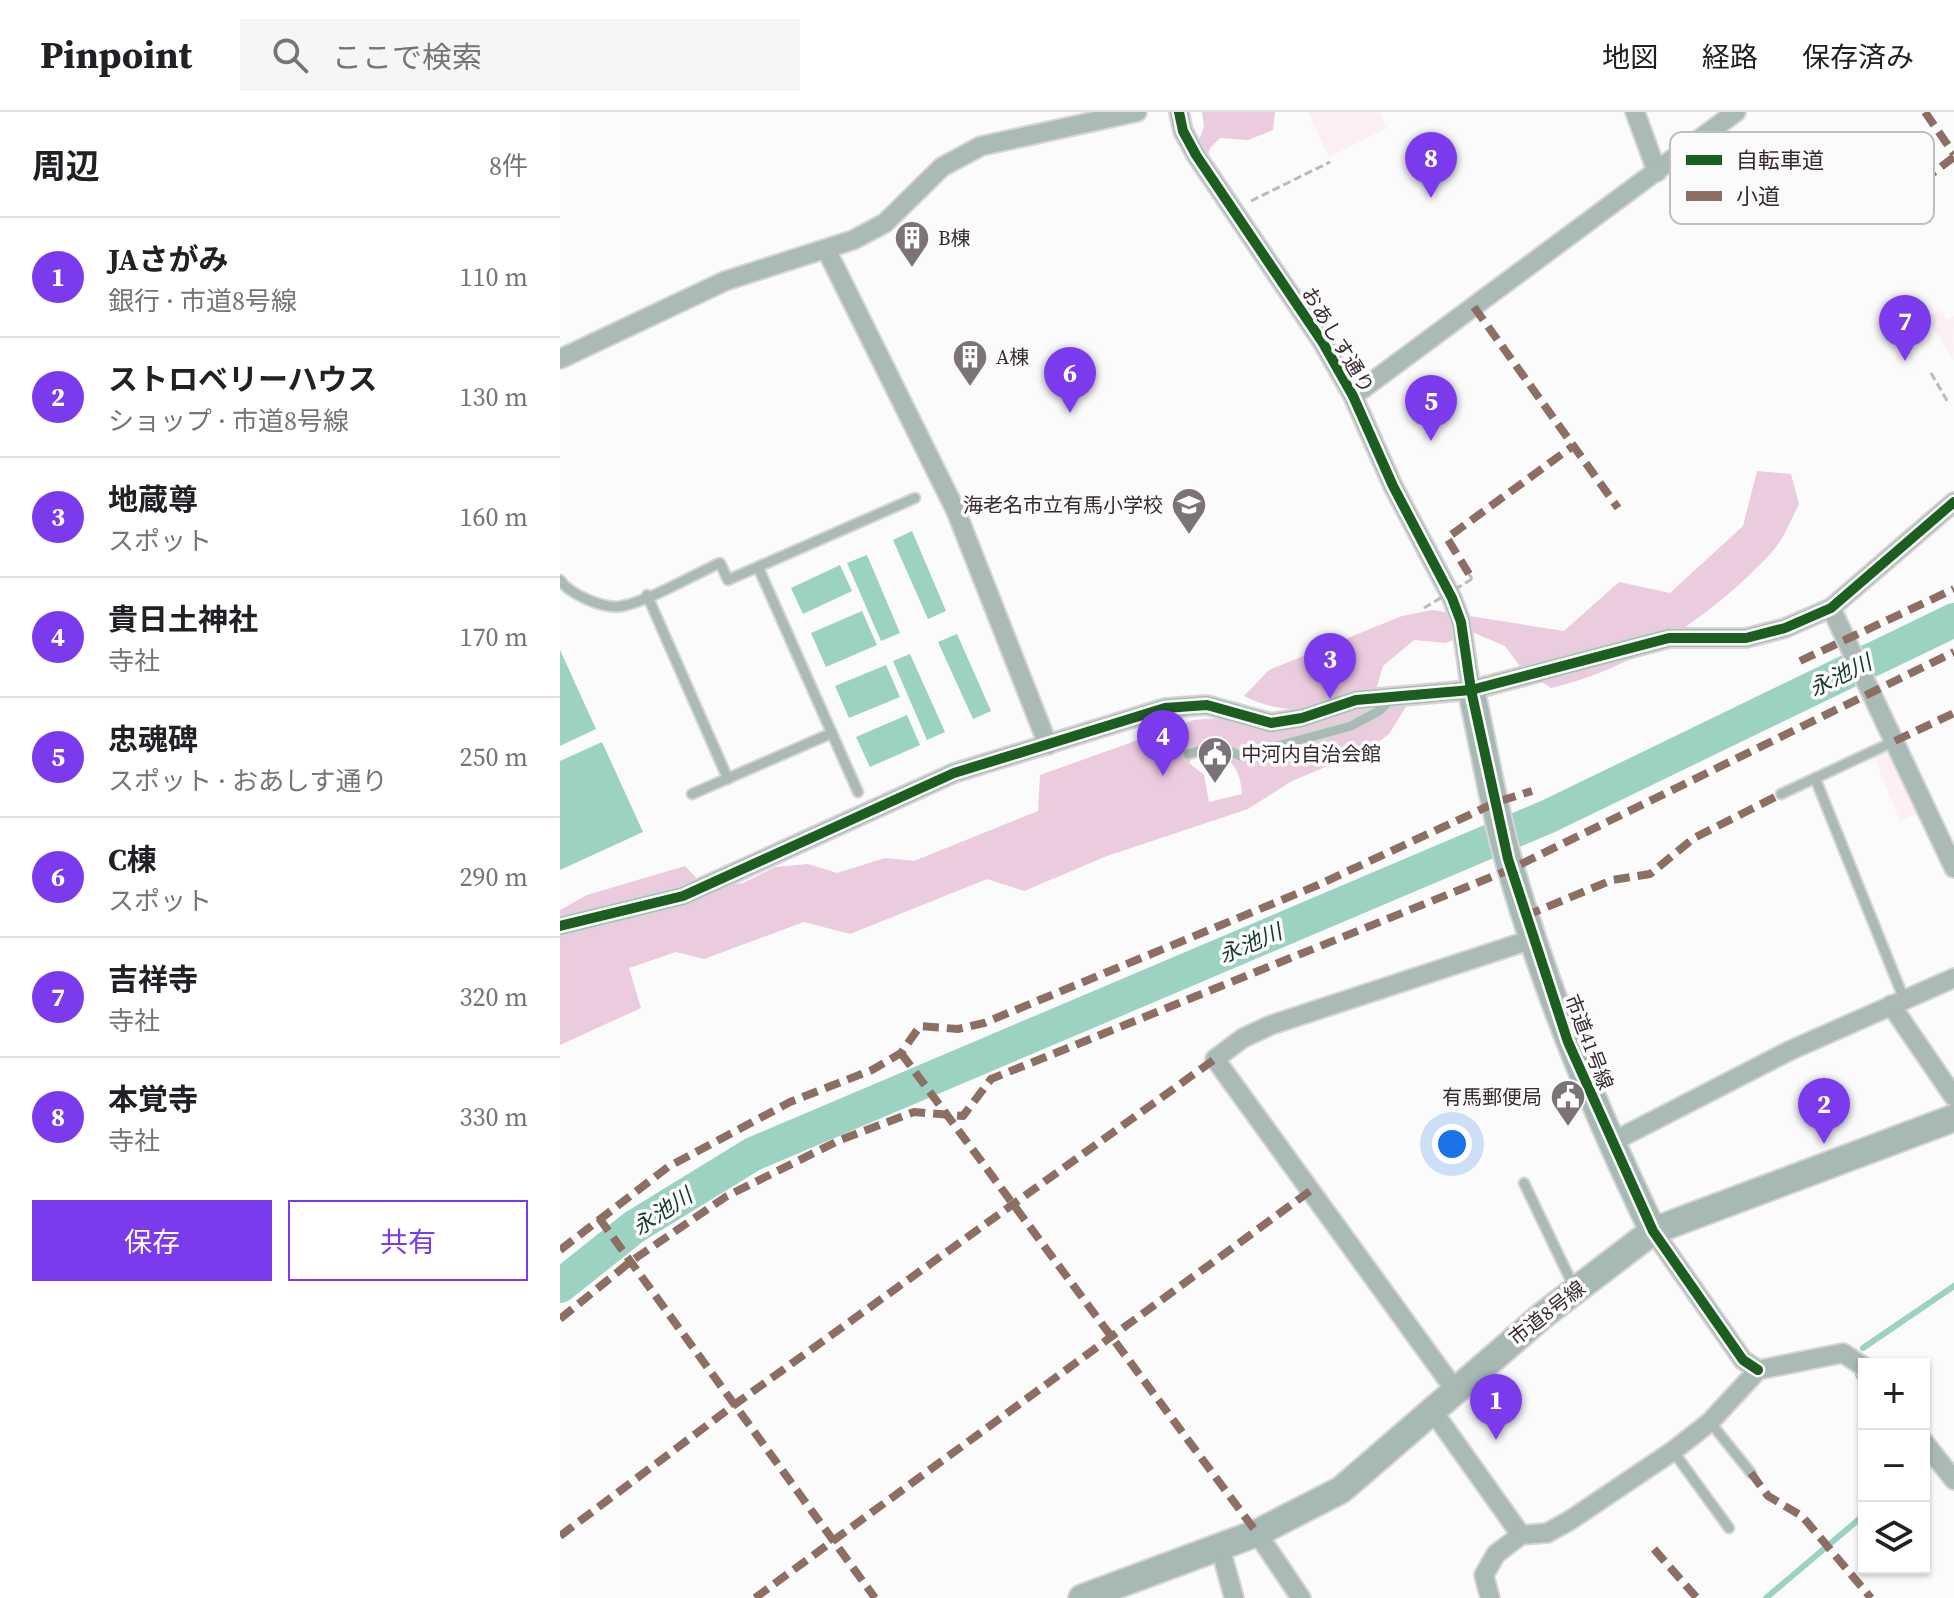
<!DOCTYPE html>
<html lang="ja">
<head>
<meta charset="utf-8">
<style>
	:root { --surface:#fff; --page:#f6f6f6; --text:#202124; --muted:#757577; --line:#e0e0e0; --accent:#7c3aed }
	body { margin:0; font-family:"Source Serif 4","Noto Sans JP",serif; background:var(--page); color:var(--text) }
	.controls { position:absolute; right:24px; bottom:24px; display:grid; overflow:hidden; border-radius:0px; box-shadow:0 2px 6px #0004 }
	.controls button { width:72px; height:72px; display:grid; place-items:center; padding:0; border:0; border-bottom:2px solid var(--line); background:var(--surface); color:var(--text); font:40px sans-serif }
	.you { position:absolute; left:892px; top:1032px; width:28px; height:28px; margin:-20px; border:6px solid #fff; border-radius:50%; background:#1a73e8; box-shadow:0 0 0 12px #1a73e833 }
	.badge { display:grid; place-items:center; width:52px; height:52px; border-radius:50%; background:var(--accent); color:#fff; font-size:26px; font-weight:700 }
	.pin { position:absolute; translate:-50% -66px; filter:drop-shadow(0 2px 4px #0008) }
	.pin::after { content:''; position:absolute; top:42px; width:28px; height:24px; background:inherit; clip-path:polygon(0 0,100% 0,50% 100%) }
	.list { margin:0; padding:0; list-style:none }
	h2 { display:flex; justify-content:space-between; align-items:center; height:104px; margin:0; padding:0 32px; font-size:34px }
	h2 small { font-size:26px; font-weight:400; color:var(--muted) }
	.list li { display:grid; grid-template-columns:52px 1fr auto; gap:24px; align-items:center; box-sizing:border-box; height:120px; padding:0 32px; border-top:2px solid var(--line) }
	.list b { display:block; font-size:30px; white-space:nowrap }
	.list p { margin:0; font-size:26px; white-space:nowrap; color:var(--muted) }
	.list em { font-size:26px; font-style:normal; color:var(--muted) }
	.actions { display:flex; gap:16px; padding:24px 32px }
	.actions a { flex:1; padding:18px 0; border:2px solid var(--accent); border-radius:0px; text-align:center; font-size:28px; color:var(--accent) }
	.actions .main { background:var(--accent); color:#fff }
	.icon { flex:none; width:44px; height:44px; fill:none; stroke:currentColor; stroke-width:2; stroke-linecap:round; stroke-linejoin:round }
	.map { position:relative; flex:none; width:1394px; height:1486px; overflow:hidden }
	header { display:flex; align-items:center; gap:48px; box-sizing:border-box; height:112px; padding:0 40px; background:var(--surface); border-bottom:2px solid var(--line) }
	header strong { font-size:38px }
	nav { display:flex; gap:44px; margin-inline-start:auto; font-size:28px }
	.search { width:560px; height:72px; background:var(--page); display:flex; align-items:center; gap:20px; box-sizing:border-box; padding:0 28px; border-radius:0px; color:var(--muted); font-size:30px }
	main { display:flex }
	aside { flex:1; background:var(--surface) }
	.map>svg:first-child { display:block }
</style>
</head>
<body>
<header>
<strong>Pinpoint</strong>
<div class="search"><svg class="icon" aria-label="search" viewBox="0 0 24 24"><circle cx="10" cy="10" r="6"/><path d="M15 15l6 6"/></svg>ここで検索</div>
<nav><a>地図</a><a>経路</a><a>保存済み</a></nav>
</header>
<main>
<aside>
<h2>周辺<small>8件</small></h2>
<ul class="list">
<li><span class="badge">1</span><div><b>JAさがみ</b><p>銀行 · 市道8号線</p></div><em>110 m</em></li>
<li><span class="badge">2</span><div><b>ストロベリーハウス</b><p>ショップ · 市道8号線</p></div><em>130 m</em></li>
<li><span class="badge">3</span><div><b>地蔵尊</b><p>スポット</p></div><em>160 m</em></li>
<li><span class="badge">4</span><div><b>貴日土神社</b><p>寺社</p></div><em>170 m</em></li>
<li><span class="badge">5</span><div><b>忠魂碑</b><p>スポット · おあしす通り</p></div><em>250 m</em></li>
<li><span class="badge">6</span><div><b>C棟</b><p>スポット</p></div><em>290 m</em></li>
<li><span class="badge">7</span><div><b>吉祥寺</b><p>寺社</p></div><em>320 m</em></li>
<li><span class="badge">8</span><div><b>本覚寺</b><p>寺社</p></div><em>330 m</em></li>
</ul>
<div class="actions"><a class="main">保存</a><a>共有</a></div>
</aside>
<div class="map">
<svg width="1394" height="1486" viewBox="0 0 1394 1486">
	<rect width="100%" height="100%" fill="#fbfbfb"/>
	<g fill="#fceff6">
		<polygon points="748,0 819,0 826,16 769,45"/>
		<polygon points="1380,198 1388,208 1394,204 1393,246 1366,205"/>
		<polygon points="1324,640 1333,643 1361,701 1340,709 1314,645"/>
	</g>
	<g fill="#ebcbde" fill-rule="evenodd">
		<polygon points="642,0 715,0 713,18 688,28 660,26 650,36 647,46 637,34 644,14"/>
		<path d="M1197,359L1231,362L1239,392C1231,407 1224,427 1212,440C1155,502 1074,557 991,576L961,556L945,534L912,520L886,531L854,528L823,554L816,578C767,592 733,609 684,584L709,558L842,504L872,498L1004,519L1059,470L1110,481L1183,414Z"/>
		<path d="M824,592L847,593L829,622L817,631L802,632L780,649L732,669L688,697L547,744L464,779L427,767L290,822L244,810L144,847L116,840L69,856L81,896L0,933V798L27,783L125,754L147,777L183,771L215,755L248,752L277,761L325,746L354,749L478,699L480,663L634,608ZM655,638C673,648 681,661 682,682L649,690L644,663L629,651L633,644Z"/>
	</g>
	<g fill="#9cd2c1">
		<polygon points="352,419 386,499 368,507 333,428"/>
		<polygon points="307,443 340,521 321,529 287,451"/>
		<polygon points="280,453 292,479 243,502 231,476"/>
		<polygon points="302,499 317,533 266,555 251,521"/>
		<polygon points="397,522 431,599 413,607 378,530"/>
		<polygon points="0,538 36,617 0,634"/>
		<polygon points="350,542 385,620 367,628 333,549"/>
		<polygon points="326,553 340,585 289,606 275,574"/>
		<polygon points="347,603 360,633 310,655 296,625"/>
		<polygon points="42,630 83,720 0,758 0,649"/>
	</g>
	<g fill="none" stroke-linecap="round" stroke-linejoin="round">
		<g stroke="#9cd2c1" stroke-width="6">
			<polyline points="1303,1236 1394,1174"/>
			<polyline points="1298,1263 1304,1271"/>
			<polyline points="1364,1348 1364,1352"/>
			<polyline points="1206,1486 1304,1403"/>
		</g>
		<polyline stroke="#9cd2c1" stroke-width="34" points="0,1174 74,1115 193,1042 989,704 1394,508"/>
		<defs>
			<g id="lane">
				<polyline points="198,455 298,680"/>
				<path d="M0,468C9,482 45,498 62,494C89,489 133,463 160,451L168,468L355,386"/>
				<polyline points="87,483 168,667"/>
				<polyline points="628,642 657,634 681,644 791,614 819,599 832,586"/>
				<polyline points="1255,666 1344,887"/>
				<polyline points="132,682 272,621"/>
				<polyline points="1221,682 1335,629"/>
				<polyline points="964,1071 1014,1175"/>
				<polyline points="1150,1310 1191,1361"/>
				<polyline points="1113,1339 1169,1416"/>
			</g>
			<g id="street">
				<polyline points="619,0 623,19 636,43 763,231 793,284 833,374 892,486 901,510 911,578"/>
				<polyline points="1075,0 1097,60"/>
				<polyline points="267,139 396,399 488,633"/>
				<polyline points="0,247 165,169 293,128 325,111 382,55 421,34 577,0"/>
				<polyline points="793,284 1176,0"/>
				<polyline points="1271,496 1394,756"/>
				<polyline points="0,814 123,784 394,661 605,596 647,593 711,611 742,606 796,588 911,578 1109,526 1186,526 1225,516 1271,496 1394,390"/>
				<polyline points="1331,893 1394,985"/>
				<polyline points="1050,1031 1231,938 1394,866"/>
				<polyline points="1093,1119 1183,1248 1198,1258"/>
				<polyline points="895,1278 655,947 683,926 711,913 973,827"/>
				<polyline points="872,1298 961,1423"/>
				<polyline points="1364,1330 1394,1368"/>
				<polyline points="697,1421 741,1486"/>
				<polyline points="660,1435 674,1486"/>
				<polyline points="930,1486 924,1463 936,1442 961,1423 987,1421 1009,1409 1113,1339 1150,1310 1198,1258 1283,1241 1304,1255"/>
			</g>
			<g id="secondary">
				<path d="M911,578C924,635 933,694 949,750C985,878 1035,999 1093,1119"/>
				<polyline points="522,1486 697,1421 781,1378 982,1204 1093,1119 1394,1006"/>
			</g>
		</defs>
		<use href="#lane" stroke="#d8d5d7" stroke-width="13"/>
		<use href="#street" stroke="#d8d5d7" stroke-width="22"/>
		<use href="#secondary" stroke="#d8d5d7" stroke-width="30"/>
		<g stroke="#b4beba" stroke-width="3" stroke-dasharray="8 4" stroke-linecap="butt">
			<polyline points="691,89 770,50"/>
			<polyline points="1371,261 1389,292"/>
			<polyline points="909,462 912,467"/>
		</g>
		<use href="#lane" stroke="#aabab5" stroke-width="9"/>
		<use href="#street" stroke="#aabab5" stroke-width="18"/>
		<use href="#secondary" stroke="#a6b9b3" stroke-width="26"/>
		<polyline stroke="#b4beba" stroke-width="3" stroke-dasharray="8 4" stroke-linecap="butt" points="864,496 912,467"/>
		<g stroke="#8d6e63" stroke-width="8" stroke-dasharray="16 8" stroke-linecap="butt">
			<polyline points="1365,0 1394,42"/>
			<polyline points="1362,69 1394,45"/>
			<polyline points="914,195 1058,396"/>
			<polyline points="909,462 887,426 1013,334"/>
			<polyline points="1240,549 1394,477"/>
			<polyline points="1335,629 1394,601"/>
			<polyline points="965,804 1052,768 1090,762 1134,726 1221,682"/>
			<polyline points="341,941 697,1421"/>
			<polyline points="39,1106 315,1486"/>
			<polyline points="0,1138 108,1055 230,990 312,958 341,941 360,914 398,917 424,911 758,773 937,690 972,679"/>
			<polyline points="0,1207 70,1150 167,1084 280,1028 354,1000 403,1004 431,967 951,757 1394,540"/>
			<polyline points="1191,1361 1208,1384 1242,1404 1311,1486"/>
			<polyline points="0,1424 174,1293 655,947"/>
			<polyline points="1094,1437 1137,1486"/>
			<polyline points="195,1486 750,1079"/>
		</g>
		<defs>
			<g id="cycleway">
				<polyline points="619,0 623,19 636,43 763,231 793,284 833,374 892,486 901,510 911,578 948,747 1008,930 1093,1119 1183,1248 1198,1258"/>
				<polyline points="0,814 123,784 394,661 605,596 647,593 711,611 742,606 796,588 911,578 1109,526 1186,526 1225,516 1271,496 1394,390"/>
			</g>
		</defs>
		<use href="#cycleway" stroke="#fbfbfb" stroke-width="15"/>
		<use href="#cycleway" stroke="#1b5e20" stroke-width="10"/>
	</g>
	<defs>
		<symbol id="building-pin" viewBox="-11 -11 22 30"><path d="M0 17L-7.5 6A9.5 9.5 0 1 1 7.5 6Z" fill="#7c7378" stroke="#fbfbfb"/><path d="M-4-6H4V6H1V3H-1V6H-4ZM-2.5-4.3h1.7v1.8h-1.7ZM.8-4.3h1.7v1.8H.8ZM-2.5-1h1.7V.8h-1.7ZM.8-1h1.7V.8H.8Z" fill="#fff"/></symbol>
		<symbol id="school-pin" viewBox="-11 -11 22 30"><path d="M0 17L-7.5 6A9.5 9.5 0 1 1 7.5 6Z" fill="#7c7378" stroke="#fbfbfb"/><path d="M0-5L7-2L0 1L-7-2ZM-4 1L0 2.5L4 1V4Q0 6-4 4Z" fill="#fff"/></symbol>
		<symbol id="civic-pin" viewBox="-11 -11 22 30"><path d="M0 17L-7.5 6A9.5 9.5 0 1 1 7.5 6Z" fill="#7c7378" stroke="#fbfbfb"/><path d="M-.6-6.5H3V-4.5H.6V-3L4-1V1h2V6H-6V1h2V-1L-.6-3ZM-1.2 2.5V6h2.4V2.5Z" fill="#fff"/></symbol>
	</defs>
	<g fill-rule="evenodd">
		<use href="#building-pin" x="332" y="106" width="40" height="54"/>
		<use href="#building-pin" x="390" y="225" width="40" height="54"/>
		<use href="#school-pin" x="609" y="373" width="40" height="54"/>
		<use href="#civic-pin" x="635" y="622" width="40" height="54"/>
		<use href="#civic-pin" x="988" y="965" width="40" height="54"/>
	</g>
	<g text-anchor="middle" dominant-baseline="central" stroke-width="7" stroke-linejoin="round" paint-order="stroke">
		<g font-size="20" fill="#382a32" stroke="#fbfbfb" text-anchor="start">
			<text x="378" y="126">B棟</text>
			<text x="436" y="245">A棟</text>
			<text x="603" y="393" text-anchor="end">海老名市立有馬小学校</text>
			<text x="681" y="642">中河内自治会館</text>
			<text x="982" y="985" text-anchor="end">有馬郵便局</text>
		</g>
		<g font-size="20" fill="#382a32" stroke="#fbfbfb">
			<text transform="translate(778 228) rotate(59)">おあしす通り</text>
			<text transform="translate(1029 930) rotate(69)">市道41号線</text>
			<text transform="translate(987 1201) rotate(-38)">市道8号線</text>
		</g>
		<g font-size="22" font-style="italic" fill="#15392f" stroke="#fbfbfb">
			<text transform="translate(1280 563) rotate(-26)">永池川</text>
			<text transform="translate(690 831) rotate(-23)">永池川</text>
			<text transform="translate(102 1099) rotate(-33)">永池川</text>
		</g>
	</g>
	<rect x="1110" y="20" width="264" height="92" rx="12" fill="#fbfbfb" stroke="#c0bcbf" stroke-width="2"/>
	<rect x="1126" y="43" width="36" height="10" fill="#1b5e20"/>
	<rect x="1126" y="79" width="36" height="10" fill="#8d6e63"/>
	<g font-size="22" fill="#382a32">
		<text x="1176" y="56">自転車道</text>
		<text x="1176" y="92">小道</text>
	</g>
</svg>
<div class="controls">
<button>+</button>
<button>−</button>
<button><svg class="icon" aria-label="layers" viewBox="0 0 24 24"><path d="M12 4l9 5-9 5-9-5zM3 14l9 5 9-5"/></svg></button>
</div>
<div class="you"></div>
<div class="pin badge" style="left:936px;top:1328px">1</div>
<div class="pin badge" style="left:1264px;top:1032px">2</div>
<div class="pin badge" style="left:770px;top:587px">3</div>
<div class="pin badge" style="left:603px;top:664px">4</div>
<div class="pin badge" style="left:871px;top:329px">5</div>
<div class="pin badge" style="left:510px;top:301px">6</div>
<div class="pin badge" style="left:1345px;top:249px">7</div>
<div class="pin badge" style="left:871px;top:86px">8</div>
</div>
</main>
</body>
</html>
